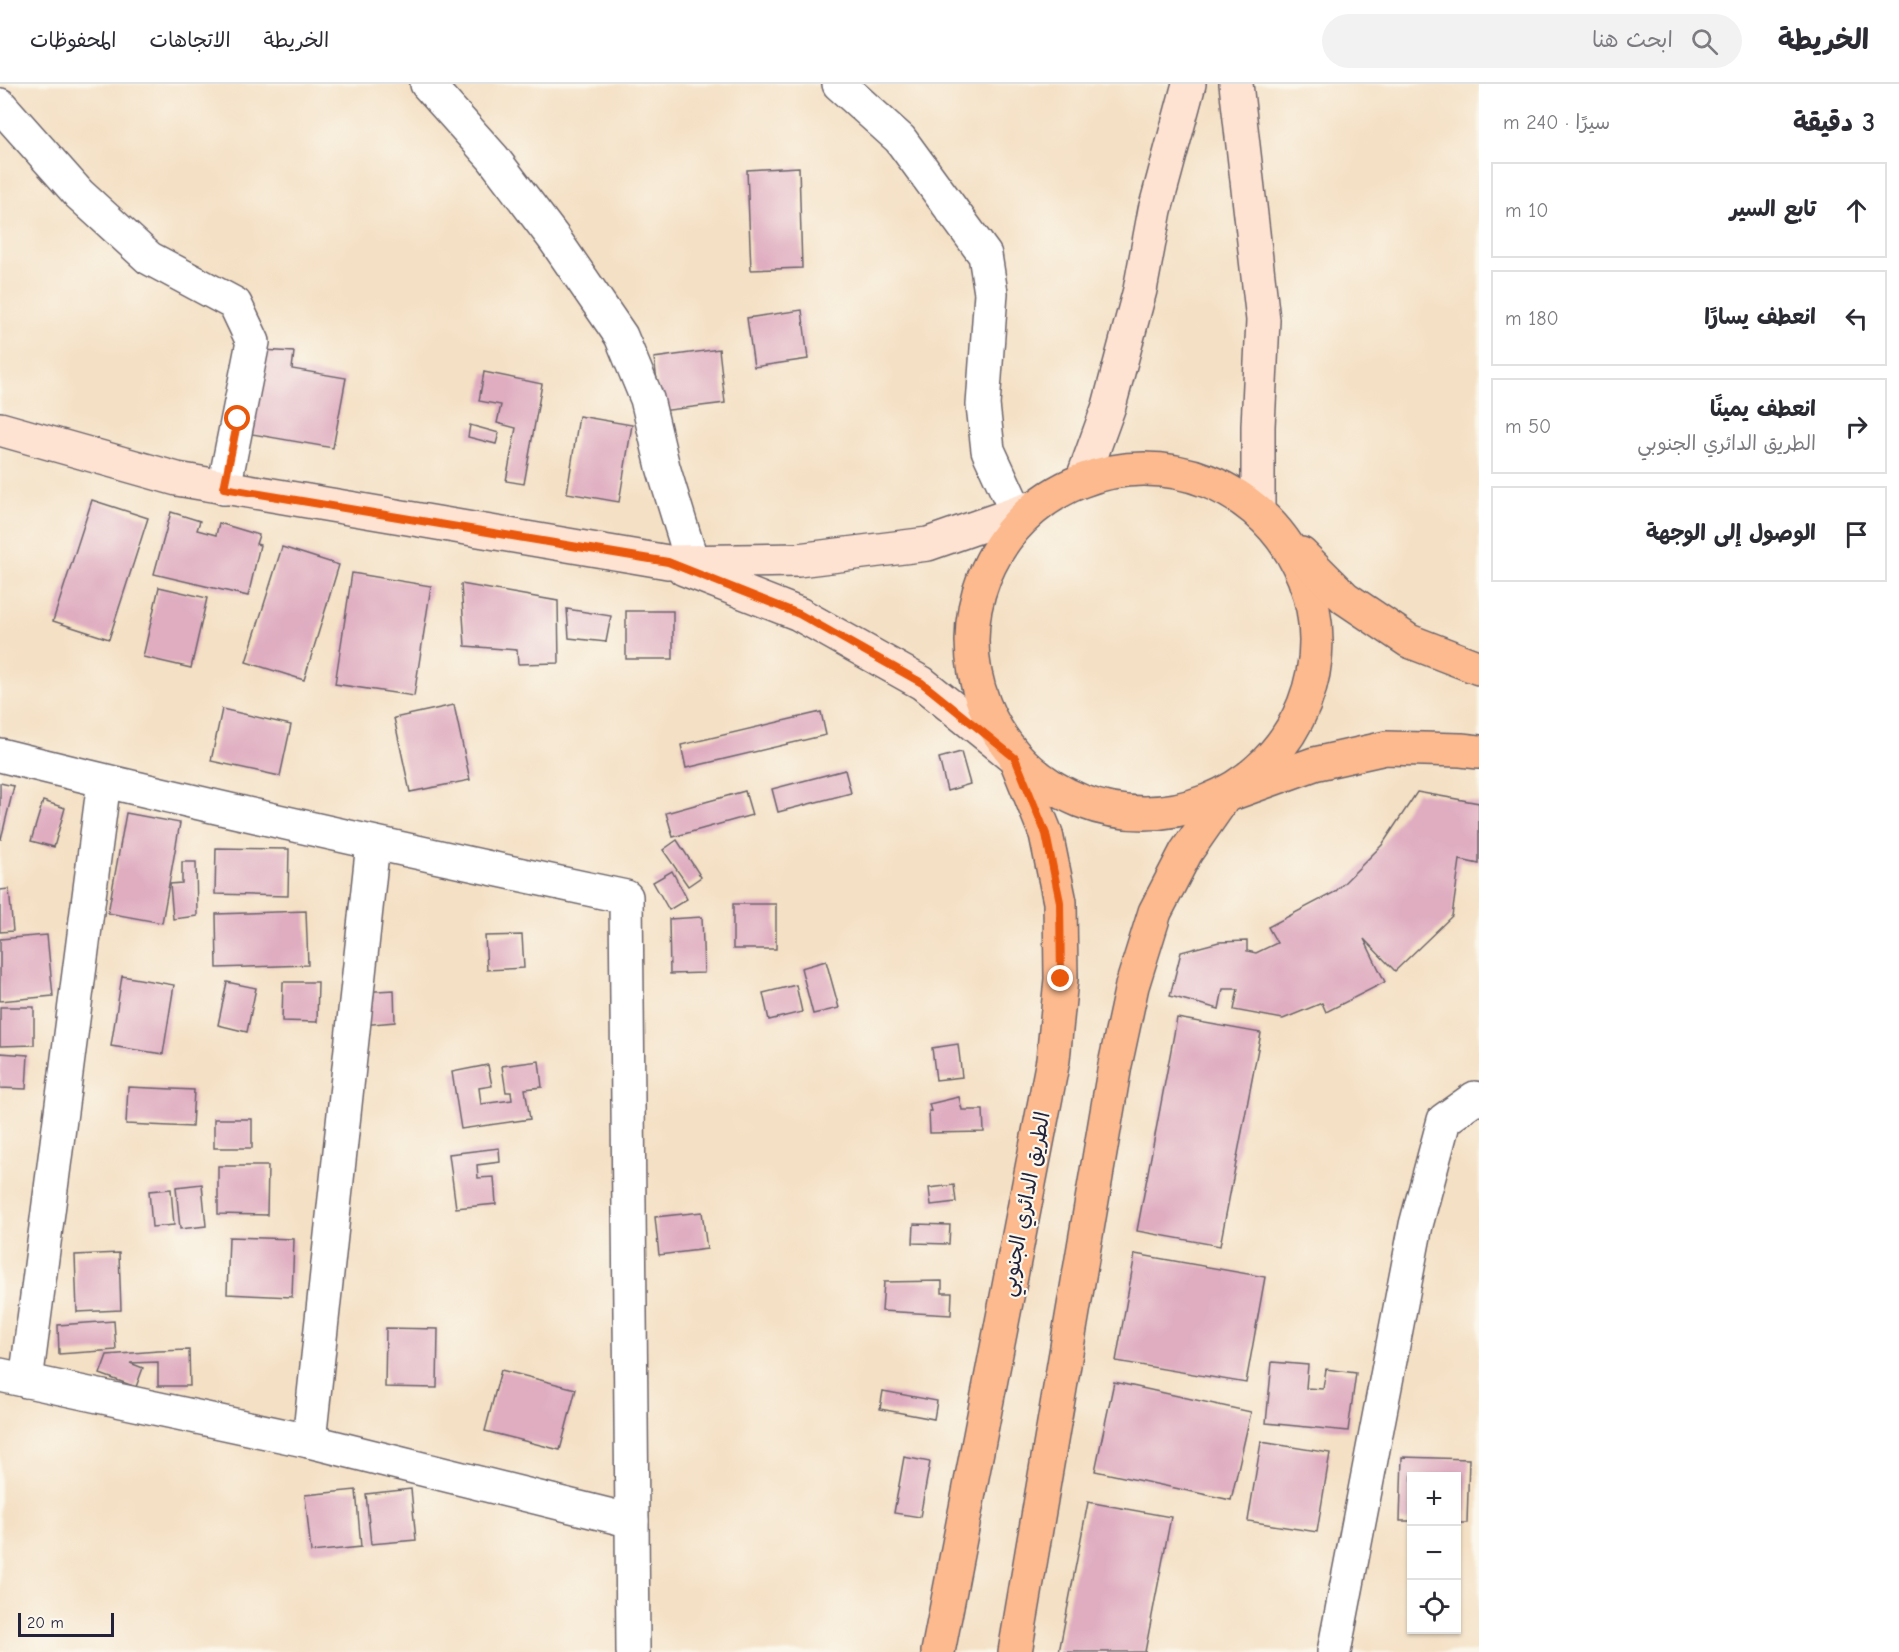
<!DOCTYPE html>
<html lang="ar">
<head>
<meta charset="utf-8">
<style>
	:root { --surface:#fff; --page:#f2f2f3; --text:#2b2b33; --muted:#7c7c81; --line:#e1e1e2 }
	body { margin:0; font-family:"Comic Neue","Playpen Sans Arabic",sans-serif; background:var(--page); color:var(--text); direction:rtl }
	.controls { position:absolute; right:18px; bottom:18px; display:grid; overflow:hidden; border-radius:0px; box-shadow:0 2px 4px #0004 }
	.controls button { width:54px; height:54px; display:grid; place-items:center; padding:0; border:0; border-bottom:2px solid var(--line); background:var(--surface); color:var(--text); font:30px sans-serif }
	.scale { position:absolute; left:18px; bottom:15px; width:96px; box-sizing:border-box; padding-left:6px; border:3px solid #22223b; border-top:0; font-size:16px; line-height:21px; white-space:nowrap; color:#22223b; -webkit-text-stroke:4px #fbf7ec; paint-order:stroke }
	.stop { position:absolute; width:18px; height:18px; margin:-14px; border:4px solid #ea580c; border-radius:50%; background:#fff }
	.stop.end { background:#ea580c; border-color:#fff; box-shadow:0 2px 6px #0008 }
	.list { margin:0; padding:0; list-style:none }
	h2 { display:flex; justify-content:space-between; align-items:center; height:78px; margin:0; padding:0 24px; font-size:26px }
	h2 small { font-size:20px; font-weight:400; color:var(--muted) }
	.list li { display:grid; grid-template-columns:39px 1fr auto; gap:18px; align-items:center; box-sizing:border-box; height:96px; margin:0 12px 12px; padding:0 12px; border:2px solid var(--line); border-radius:0px }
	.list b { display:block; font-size:22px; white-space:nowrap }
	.list p { margin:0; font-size:20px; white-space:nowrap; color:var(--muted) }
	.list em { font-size:20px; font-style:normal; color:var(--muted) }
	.icon { flex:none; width:33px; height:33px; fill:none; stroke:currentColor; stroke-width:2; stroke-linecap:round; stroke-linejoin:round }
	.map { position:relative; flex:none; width:1479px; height:1568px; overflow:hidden; direction:ltr }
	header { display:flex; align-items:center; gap:36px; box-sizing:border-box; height:84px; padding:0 30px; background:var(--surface); border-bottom:2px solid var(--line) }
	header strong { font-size:28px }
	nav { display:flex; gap:33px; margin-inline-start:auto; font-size:21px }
	.search { width:420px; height:54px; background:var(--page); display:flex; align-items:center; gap:15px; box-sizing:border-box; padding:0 21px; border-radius:33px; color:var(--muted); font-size:22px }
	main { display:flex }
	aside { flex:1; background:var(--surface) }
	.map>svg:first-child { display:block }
</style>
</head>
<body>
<header>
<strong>الخريطة</strong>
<div class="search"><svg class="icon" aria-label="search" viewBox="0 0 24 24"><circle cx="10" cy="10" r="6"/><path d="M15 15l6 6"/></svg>ابحث هنا</div>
<nav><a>الخريطة</a><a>الاتجاهات</a><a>المحفوظات</a></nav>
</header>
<main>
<aside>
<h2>3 دقيقة<small>سيرًا · 240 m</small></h2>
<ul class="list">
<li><svg class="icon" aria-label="ahead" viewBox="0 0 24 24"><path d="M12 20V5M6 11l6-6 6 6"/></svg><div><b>تابع السير</b></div><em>10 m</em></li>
<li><svg class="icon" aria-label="left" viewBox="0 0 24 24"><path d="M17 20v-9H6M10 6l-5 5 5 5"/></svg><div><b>انعطف يسارًا</b></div><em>180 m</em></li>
<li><svg class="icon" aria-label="right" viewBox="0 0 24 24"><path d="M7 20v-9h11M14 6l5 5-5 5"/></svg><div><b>انعطف يمينًا</b><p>الطريق الدائري الجنوبي</p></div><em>50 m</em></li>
<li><svg class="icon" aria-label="arrive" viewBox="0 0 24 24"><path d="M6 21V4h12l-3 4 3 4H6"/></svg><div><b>الوصول إلى الوجهة</b></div></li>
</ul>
</aside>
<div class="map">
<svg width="1479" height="1568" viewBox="0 0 1479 1568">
	<rect width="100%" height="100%" fill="#fbf7ec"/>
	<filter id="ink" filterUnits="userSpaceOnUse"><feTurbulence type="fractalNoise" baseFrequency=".0167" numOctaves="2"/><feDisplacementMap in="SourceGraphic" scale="12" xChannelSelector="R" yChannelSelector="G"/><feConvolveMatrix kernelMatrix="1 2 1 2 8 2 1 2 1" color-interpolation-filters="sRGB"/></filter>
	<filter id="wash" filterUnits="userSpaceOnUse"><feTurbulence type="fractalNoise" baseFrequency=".008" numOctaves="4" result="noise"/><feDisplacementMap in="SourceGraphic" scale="24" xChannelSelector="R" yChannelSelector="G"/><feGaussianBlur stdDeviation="1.35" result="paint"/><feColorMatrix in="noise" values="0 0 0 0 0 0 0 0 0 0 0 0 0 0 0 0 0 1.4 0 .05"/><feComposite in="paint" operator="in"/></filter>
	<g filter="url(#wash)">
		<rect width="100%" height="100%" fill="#f4e0c4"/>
		<g id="blocks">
			<g fill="#dfacc0">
				<polygon points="799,83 802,184 751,186 747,86"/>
				<polygon points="802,226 808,275 754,283 747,234"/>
				<polygon points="719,265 725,319 661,327 654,274"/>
				<polygon points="263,266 294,268 292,285 346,294 333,364 252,350 260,306"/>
				<polygon points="484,288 542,300 524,400 506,397 516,344 497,339 501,321 479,317"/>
				<polygon points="579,332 632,341 619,418 567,409"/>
				<polygon points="470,341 499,349 496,360 468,353"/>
				<polygon points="92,416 148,434 109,555 53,537"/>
				<polygon points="171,428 200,437 197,446 216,451 219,439 259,451 256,460 260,461 248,512 154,490"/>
				<polygon points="282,463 339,481 304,596 246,578"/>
				<polygon points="352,489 431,502 414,612 335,600"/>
				<polygon points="461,500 558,517 559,579 518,580 517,566 465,562"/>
				<polygon points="159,503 207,514 191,584 143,573"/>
				<polygon points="567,525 611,532 606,558 569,554"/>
				<rect x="626" y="527" width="47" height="48"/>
				<polygon points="454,621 470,696 410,708 394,634"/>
				<polygon points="222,625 291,641 280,692 211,677"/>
				<polygon points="821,628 826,651 686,684 681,661"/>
				<polygon points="961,668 970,700 947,707 939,674"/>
				<polygon points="845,686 851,709 778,728 772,705"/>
				<polygon points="0,699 14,702 1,755 0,755"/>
				<polygon points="745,707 752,731 673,753 666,729"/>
				<polygon points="1417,708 1479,719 1479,780 1460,776 1452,832 1395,887 1364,855 1385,898 1326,928 1322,919 1283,935 1234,926 1238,905 1223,905 1219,925 1170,912 1181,868 1219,858 1247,857 1247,867 1256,869 1277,859 1268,843 1335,808 1382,761"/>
				<polygon points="43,717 65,724 54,763 31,757"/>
				<polygon points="126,729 180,739 162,839 108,829"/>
				<polygon points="677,756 701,793 688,802 663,766"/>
				<polygon points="216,764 289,765 288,812 215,810"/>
				<polygon points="182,778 196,778 197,832 173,835 170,800 182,799"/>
				<polygon points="672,787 687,815 669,826 653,798"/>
				<polygon points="9,805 13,847 0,848 0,806"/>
				<rect x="733" y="820" width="43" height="45"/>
				<polygon points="306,827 308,881 217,884 216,830"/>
				<polygon points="702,833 704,889 670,890 669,835"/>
				<polygon points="47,851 53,912 0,917 0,855"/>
				<polygon points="522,851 524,884 487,886 485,852"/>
				<polygon points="826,877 839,924 813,930 801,884"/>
				<polygon points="122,892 174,901 163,970 111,962"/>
				<polygon points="227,898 256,904 247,948 218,941"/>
				<polygon points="283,898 318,898 317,938 282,937"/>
				<polygon points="796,901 802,928 769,936 763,909"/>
				<polygon points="394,906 395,938 361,941 359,908"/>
				<polygon points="0,923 34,923 34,961 0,962"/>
				<polygon points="1177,934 1261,949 1220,1162 1137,1147"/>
				<polygon points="958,960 962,993 936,996 932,964"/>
				<polygon points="0,969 28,971 26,1005 0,1004"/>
				<polygon points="539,977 542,1003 525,1005 530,1035 461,1045 452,988 488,981 492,1002 479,1004 481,1020 512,1016 511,1008 506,1008 502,982"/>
				<polygon points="128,1003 194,1006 192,1043 126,1040"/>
				<polygon points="959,1013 962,1026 983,1026 984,1048 930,1049 929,1027 931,1027 929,1020"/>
				<rect x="214" y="1035" width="38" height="29"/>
				<polygon points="499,1064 500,1078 477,1081 478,1094 494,1093 496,1120 456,1124 449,1070"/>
				<polygon points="218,1082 268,1082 267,1131 218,1130"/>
				<polygon points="202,1100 206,1142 180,1145 176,1103"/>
				<polygon points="954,1101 956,1118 931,1121 929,1104"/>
				<polygon points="171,1105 174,1141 152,1143 149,1107"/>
				<polygon points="702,1128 707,1165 659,1171 655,1133"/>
				<polygon points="914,1140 950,1141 949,1160 913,1159"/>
				<polygon points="229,1153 294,1155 292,1213 227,1210"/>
				<polygon points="119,1169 121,1226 77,1228 75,1171"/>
				<polygon points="1135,1170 1265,1193 1246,1299 1116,1277"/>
				<polygon points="942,1197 942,1209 952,1209 951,1231 882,1227 884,1198"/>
				<polygon points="114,1237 116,1266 59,1270 58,1241"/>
				<polygon points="386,1244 438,1245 437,1304 385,1303"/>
				<polygon points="189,1266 190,1302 158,1302 158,1278 130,1279 143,1284 136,1303 100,1290 107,1271 158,1267"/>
				<polygon points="1272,1278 1308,1281 1306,1304 1323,1305 1326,1285 1356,1289 1348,1347 1266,1339"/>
				<polygon points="501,1286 576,1305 560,1366 485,1347"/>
				<polygon points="1114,1298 1251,1328 1231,1416 1095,1387"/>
				<polygon points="883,1307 937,1317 934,1335 880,1325"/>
				<polygon points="1261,1358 1330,1369 1317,1448 1248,1437"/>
				<polygon points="904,1373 930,1378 920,1433 894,1429"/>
				<polygon points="1402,1373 1469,1375 1467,1439 1456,1439 1456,1392 1412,1392 1412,1437 1400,1437"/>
				<polygon points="411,1405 416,1456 371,1460 366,1410"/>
				<polygon points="356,1406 361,1463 311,1468 305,1411"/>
				<polygon points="1088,1418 1171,1433 1145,1568 1059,1568"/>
			</g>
		</g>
	</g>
	<g filter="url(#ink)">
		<use href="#blocks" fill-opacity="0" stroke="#6c646b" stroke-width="1.5"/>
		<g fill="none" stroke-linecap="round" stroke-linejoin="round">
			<defs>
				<g id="street">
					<polyline points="427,0 493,74 553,153 621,252 647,315 663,383 692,478"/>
					<polyline points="839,0 900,55 985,171 991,209 983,321 988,366 1017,429"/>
					<polyline points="0,21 79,110 149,174 235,220 253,258 224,404"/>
					<path d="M0,671C208,723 417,769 626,813L632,1437L309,1357L0,1291"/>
					<polyline points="26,1297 104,697"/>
					<polyline points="309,1357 373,759"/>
					<polyline points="632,1437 633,1568"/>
					<polyline points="1334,1568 1416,1141 1444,1036 1475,1014 1479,1015"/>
				</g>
				<g id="secondary">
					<polyline points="1236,0 1263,236 1258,342 1258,428"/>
					<polyline points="0,345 177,395 668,478 798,476 928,460 1034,423"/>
					<polyline points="1083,394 1109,322 1140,206 1155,126 1189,0"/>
					<polyline points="684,485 799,530 922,599 1015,674"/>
				</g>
				<g id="primary">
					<circle cx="1144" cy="557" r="172"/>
					<polyline points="1301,470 1345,514 1409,557 1479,584"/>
					<polyline points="938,1568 1053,976 1061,895 1060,818 1046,750 1016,676"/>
					<polyline points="1015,1568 1115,981 1132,902 1155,828 1186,768 1225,712 1314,680 1386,664 1461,666 1479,668"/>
				</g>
			</defs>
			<use href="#street" stroke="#6c646b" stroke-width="36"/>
			<use href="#secondary" stroke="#6c646b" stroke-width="36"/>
			<use href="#primary" stroke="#6c646b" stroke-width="36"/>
			<use href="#street" stroke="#fff" stroke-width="33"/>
			<use href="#secondary" stroke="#fee3d2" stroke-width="33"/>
			<use href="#primary" stroke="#fcba8e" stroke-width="33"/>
		</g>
	</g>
	<g fill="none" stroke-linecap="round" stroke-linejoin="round" filter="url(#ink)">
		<polyline stroke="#ea580c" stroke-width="8" points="238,335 224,404 668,478 799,530 922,599 1015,674 1046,750 1060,818 1061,895"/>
	</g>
	<g text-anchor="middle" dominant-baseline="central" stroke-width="4.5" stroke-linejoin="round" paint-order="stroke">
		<g font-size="21" fill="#22223b" stroke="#fbf7ec">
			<text transform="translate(1025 1120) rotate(-79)">الطريق الدائري الجنوبي</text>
		</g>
	</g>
</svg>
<div class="controls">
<button>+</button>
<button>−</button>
<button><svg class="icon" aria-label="locate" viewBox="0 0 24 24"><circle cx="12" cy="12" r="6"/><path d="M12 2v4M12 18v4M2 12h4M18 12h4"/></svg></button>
</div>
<div class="scale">20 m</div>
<div class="stop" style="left:238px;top:335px"></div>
<div class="stop end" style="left:1061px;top:895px"></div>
</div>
</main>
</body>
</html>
